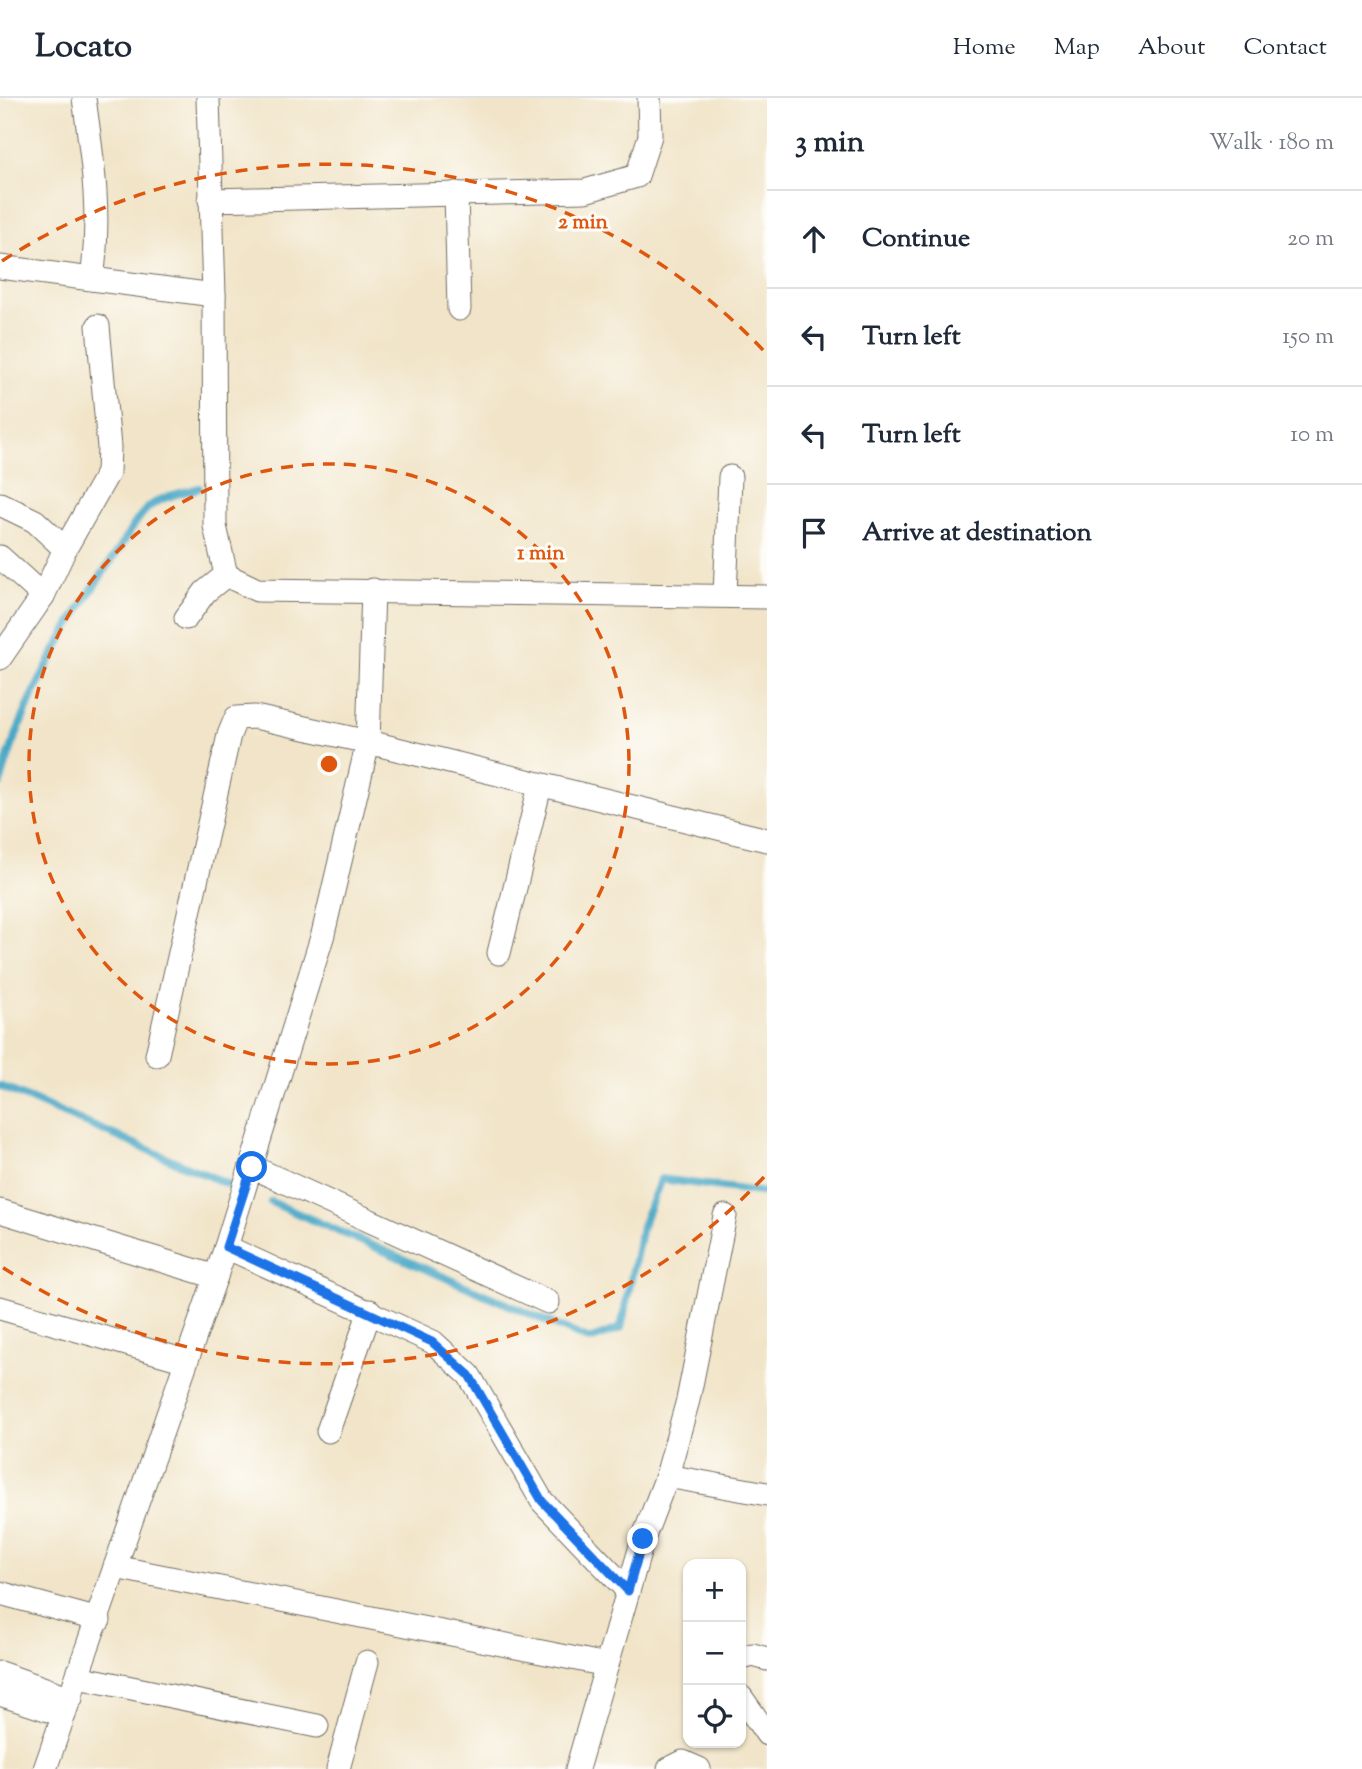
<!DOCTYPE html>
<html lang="en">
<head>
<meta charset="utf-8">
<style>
	:root { --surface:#fff; --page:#f2f2f3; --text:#1f2937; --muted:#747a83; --line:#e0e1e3 }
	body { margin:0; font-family:"Sorts Mill Goudy",serif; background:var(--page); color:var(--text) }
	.controls { position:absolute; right:21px; bottom:21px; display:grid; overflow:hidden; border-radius:14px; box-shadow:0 2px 5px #0004 }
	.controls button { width:63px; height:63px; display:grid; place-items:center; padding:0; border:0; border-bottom:2px solid var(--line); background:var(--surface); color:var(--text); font:35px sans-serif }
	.stop { position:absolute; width:21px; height:21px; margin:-16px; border:5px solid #1a73e8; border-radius:50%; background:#fff }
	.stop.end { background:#1a73e8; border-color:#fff; box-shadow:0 2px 7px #0008 }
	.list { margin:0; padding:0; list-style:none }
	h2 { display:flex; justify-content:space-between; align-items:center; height:91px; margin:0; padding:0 28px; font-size:30px }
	h2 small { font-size:23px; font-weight:400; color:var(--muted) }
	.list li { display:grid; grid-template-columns:46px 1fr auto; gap:21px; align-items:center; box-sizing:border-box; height:98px; padding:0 28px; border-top:2px solid var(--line) }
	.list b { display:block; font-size:26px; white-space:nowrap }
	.list em { font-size:23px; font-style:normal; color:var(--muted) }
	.icon { flex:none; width:38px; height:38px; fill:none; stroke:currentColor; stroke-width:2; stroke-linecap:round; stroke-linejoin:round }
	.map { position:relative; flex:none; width:767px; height:1671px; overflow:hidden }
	header { display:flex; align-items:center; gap:42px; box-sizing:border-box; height:98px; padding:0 35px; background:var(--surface); border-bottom:2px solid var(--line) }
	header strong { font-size:33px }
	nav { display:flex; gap:38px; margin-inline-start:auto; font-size:24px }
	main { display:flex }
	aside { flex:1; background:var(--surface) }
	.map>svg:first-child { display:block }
</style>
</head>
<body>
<header>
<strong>Locato</strong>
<nav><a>Home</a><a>Map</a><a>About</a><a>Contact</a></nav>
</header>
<main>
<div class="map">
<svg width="767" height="1671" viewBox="0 0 767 1671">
	<rect width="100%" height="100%" fill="#fdfcf7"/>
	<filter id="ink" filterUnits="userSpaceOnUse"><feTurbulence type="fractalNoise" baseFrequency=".0143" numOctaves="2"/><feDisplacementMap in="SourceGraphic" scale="14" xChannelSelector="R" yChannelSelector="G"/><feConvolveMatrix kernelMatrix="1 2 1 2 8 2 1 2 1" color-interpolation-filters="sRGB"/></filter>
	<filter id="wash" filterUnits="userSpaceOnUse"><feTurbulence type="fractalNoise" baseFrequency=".00686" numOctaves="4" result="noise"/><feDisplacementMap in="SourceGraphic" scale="28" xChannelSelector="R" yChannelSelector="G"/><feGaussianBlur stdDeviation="1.57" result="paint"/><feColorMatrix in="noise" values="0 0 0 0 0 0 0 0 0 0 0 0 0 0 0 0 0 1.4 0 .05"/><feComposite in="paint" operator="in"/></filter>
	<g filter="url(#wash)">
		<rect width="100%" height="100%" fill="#f1e4c8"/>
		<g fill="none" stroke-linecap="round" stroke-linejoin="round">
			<g stroke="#47a7c6" stroke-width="8">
				<path d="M0,686C23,603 68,523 118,453C127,439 136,420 149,409C162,398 182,395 199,390"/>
				<polyline points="0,988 232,1088"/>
				<polyline points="271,1104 590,1242 621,1230 642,1128 661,1081 767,1095"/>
			</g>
		</g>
	</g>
	<g filter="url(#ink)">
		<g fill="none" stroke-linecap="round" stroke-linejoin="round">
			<defs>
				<g id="minor">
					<path d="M84,0C93,64 101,117 92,181"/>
					<polyline points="208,0 214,197 215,428 226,477 257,492 767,499"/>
					<polyline points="456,95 459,211"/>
					<polyline points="210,102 585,93 637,78 650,38 649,0"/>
					<polyline points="0,169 214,197"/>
					<polyline points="0,406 35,423 65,451"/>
					<polyline points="0,459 43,498"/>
					<polyline points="725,497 730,379"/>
					<polyline points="186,520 205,494 226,477"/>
					<polyline points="0,560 43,498 65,451 108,375 109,349 98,228"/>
					<polyline points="499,855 540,688"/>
					<polyline points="157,957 229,637 236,620 255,619 368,644 767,742"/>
					<polyline points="252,1069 548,1204"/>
					<polyline points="0,1113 216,1179"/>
					<polyline points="226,1149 433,1244 469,1277 542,1403 628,1493"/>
					<polyline points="0,1210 186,1263"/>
					<polyline points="328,1333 370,1213"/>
					<polyline points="667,1378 767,1396"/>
					<polyline points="115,1469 607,1567"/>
					<polyline points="0,1495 99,1522"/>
					<polyline points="741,1560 753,1557 767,1561"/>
					<polyline points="0,1575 71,1600"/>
					<polyline points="78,1579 317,1628"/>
					<polyline points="0,1596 64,1617"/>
					<polyline points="741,1599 767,1636"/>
					<polyline points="45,1671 226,1149 323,836 368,644 373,492"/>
					<polyline points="338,1671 367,1564"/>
					<polyline points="577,1671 643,1441 667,1378 688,1302 725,1118"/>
					<polyline points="669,1671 683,1664 699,1671"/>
				</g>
			</defs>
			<use href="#minor" stroke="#706c62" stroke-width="25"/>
			<use href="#minor" stroke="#fff" stroke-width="23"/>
		</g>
	</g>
	<g fill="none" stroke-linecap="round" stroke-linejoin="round" filter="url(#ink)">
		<polyline stroke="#1a73e8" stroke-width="9" points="252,1069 226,1149 432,1244 469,1277 542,1403 628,1493 643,1441"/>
	</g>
	<g fill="none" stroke="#df570e" stroke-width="3.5" stroke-dasharray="12 9">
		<circle cx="329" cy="666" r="300"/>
		<path d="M764 1079A600 600 0 0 1 2 1169M2 163A600 600 0 0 1 764 253"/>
	</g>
	<circle cx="329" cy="666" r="10" fill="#df570e" stroke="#fdfcf7" stroke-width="3.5"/>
	<g font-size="21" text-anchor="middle" font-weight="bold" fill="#df570e" stroke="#fdfcf7" stroke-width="6" stroke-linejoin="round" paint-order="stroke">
		<text x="583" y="130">2 min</text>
		<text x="541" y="461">1 min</text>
	</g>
</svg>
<div class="controls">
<button>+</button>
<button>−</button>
<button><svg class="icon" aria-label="locate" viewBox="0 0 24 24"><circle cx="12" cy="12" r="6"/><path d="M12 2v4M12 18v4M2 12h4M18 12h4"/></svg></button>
</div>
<div class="stop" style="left:252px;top:1069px"></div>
<div class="stop end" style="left:643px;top:1441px"></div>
</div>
<aside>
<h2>3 min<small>Walk · 180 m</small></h2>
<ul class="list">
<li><svg class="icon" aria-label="ahead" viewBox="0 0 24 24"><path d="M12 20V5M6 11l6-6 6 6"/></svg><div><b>Continue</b></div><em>20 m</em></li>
<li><svg class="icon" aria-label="left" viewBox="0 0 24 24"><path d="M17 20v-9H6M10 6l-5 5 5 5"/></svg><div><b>Turn left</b></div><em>150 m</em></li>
<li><svg class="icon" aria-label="left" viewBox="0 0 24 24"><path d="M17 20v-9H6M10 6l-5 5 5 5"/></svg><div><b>Turn left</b></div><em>10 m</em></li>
<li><svg class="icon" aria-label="arrive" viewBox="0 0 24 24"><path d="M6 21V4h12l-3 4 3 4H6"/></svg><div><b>Arrive at destination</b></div></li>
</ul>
</aside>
</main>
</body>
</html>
